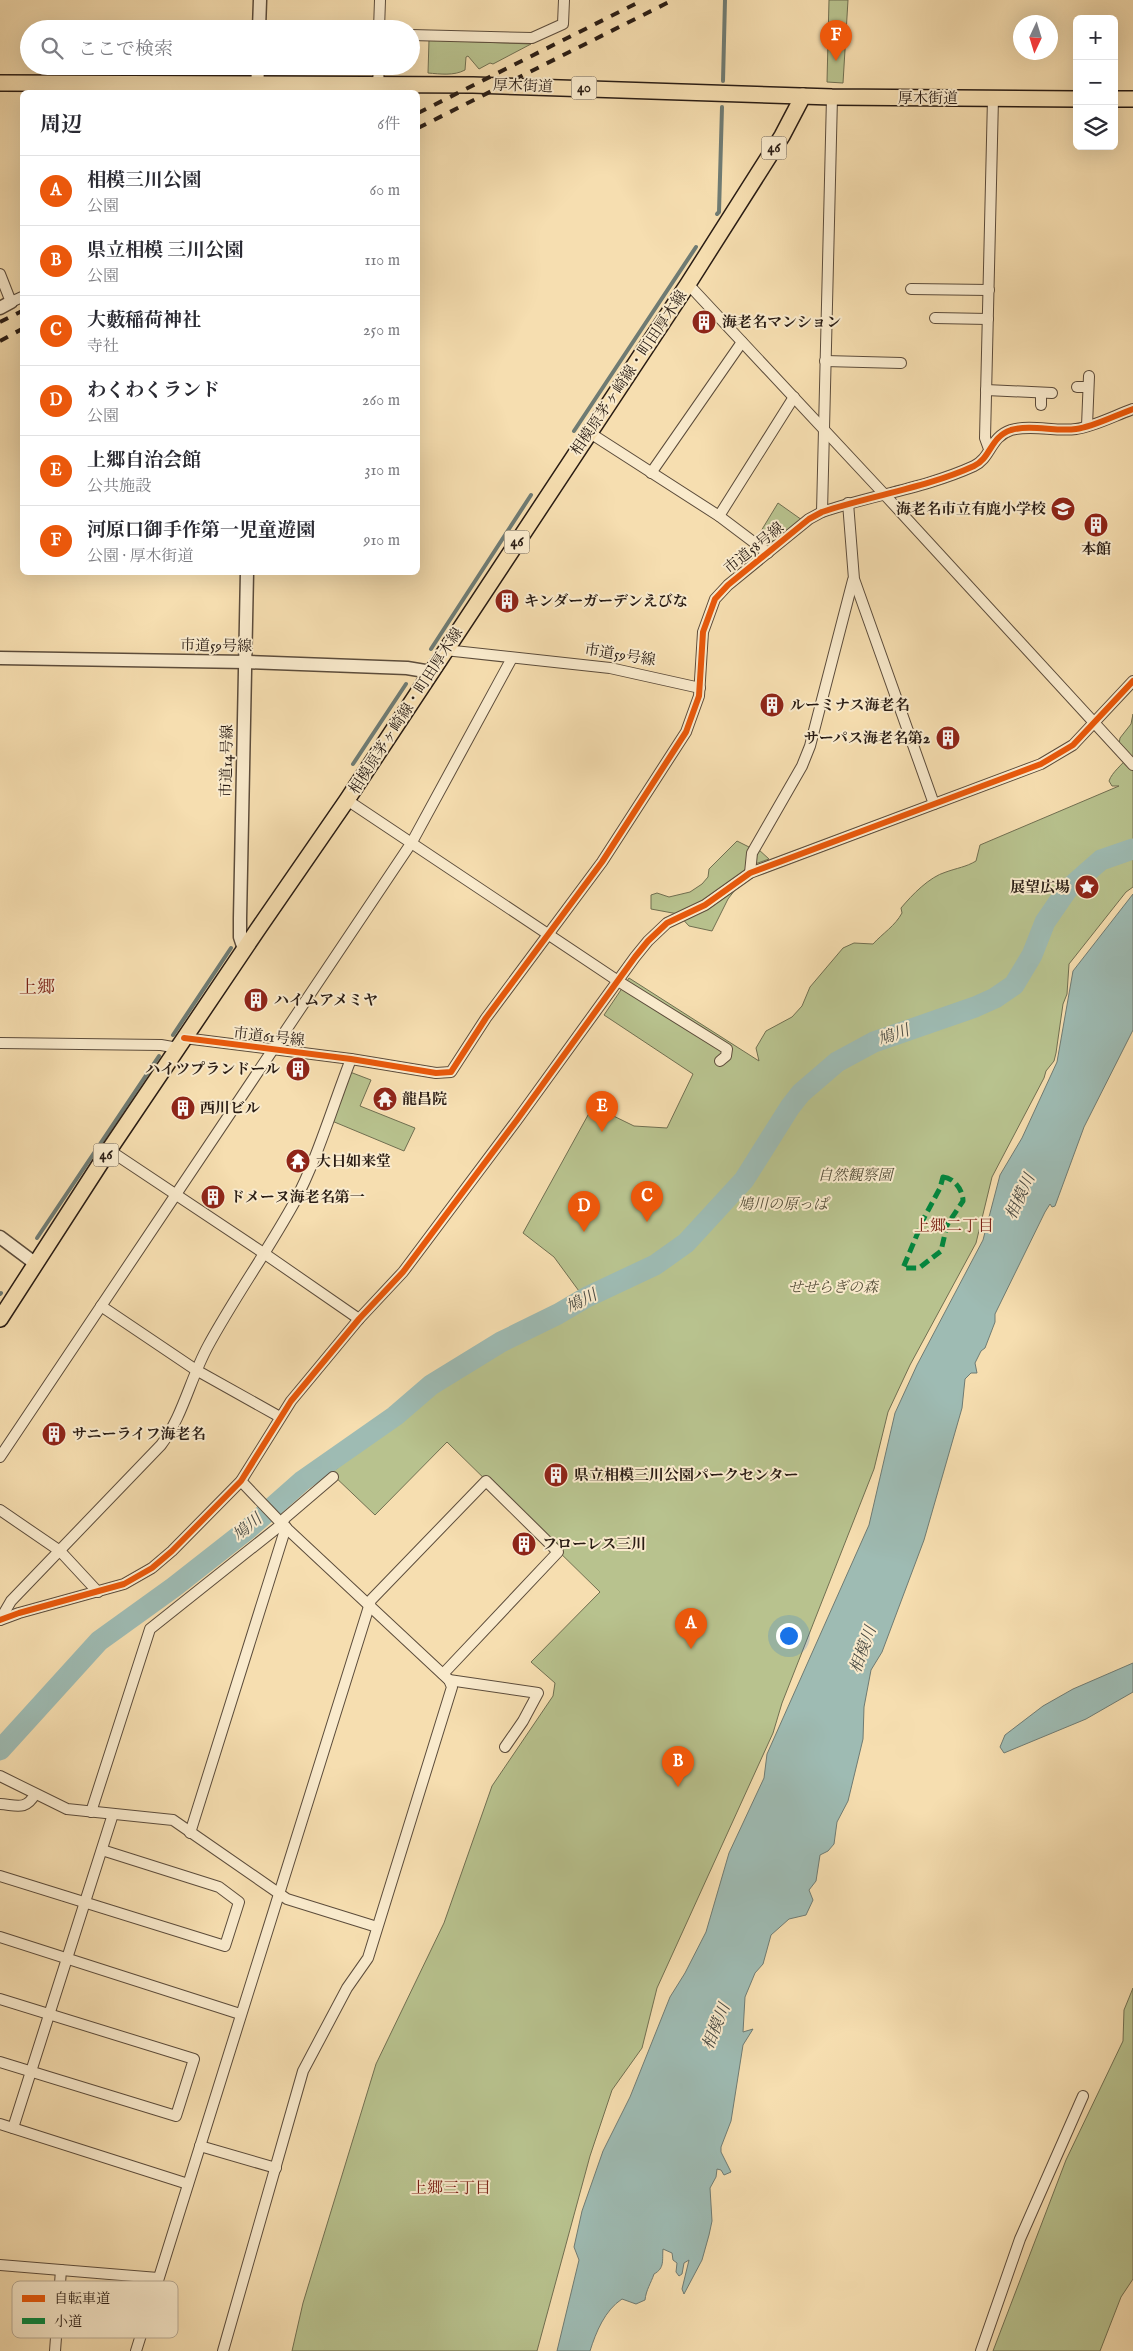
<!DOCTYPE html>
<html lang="ja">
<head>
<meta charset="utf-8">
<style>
	:root { --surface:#fff; --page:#f7f7f7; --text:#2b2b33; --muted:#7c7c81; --line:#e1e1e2; --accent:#ea580c }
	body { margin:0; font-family:"IM FELL English","Noto Serif JP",serif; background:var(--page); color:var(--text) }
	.controls { position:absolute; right:15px; top:15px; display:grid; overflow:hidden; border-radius:8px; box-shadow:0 5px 20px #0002 }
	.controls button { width:45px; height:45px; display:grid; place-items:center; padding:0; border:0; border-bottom:1px solid var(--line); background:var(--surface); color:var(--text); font:25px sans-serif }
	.compass { position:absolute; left:1013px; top:15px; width:45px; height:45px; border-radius:50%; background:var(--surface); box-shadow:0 5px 20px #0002; rotate:184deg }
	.you { position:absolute; left:788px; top:1635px; width:18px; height:18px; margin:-12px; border:4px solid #fff; border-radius:50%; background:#1a73e8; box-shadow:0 0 0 8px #1a73e833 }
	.badge { display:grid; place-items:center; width:32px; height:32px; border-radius:50%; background:var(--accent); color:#fff; font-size:16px; font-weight:700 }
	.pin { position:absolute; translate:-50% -41px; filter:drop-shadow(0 1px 2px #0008) }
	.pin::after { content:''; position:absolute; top:26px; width:18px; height:15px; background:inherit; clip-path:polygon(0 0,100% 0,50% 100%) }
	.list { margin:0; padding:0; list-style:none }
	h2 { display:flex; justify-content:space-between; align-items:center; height:65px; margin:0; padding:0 20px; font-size:21px }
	h2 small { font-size:16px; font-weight:400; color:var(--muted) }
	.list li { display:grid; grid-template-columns:32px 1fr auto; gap:15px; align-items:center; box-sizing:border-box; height:70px; padding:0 20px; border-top:1px solid var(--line) }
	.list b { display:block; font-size:19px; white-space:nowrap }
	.list p { margin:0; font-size:16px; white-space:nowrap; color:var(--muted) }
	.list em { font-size:16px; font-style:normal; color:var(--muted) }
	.icon { flex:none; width:28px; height:28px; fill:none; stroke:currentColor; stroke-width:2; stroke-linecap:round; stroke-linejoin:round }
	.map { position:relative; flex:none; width:1133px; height:2351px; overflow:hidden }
	.search { position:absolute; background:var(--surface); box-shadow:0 5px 20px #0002; left:20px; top:20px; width:400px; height:55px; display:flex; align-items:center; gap:12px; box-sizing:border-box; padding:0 18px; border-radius:28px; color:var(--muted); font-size:19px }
	.panel { position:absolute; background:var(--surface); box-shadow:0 5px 20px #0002; left:20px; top:90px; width:400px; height:485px; border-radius:8px }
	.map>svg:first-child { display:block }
</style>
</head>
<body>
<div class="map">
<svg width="1133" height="2351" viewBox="0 0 1133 2351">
	<rect width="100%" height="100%" fill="#f6deb0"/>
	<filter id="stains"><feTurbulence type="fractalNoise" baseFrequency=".004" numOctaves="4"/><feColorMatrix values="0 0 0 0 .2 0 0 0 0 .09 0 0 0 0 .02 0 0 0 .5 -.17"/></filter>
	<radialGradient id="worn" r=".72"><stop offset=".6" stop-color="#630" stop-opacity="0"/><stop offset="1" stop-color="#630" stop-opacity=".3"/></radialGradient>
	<g fill="#b8c28e" stroke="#706f51">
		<polygon points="829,0 848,0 843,83 827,82"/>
		<path d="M429,40L531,44L493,64L490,63L479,69L468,56L466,57L465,70C454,76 440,74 428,73Z"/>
		<polygon points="778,503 802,520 772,547 763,543 758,536"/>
		<path d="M1133,714V887L1126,892L1069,964L1067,994L1063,1004L1056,1053L1054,1061L1046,1071L1044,1078L992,1177L976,1243L910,1365L888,1412L874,1469L782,1703L773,1733L657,1988L642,2048L612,2090L590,2156L537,2351H292L303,2303L376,2064L444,1923L492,1786L553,1696L555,1683L531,1662L600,1592L447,1442L375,1515L331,1473L438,1389L504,1347L587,1302L554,1257L523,1233L593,1106L634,1126L667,1128L693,1074L604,1015L629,978L759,1061L756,1048L766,1031L792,1017L802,1006L810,987L843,948L854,943L873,944C883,933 895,926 902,913L901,908C912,895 929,877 946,872C957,868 966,867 976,861L980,845L1119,786H1112L1109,781C1112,772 1123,764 1129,756L1124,748L1119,744L1120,738L1131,724Z"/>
		<polygon points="737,841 749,847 753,857 758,849 769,859 755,864 728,899 712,931 689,926 678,914 651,909 651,895 657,893 669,897 690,892 702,884 708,877 709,869"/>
		<polygon points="350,1072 371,1080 360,1106 415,1128 404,1151 332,1121"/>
		<polygon points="1133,1988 1133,2279 1121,2297 1100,2351 993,2351 1066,2160 1123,2041 1124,2010"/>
	</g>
	<g fill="#9ebbb3" stroke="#6f7b73">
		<path d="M1133,894V1030L1084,1127L1055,1206L1052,1207L1050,1204L1045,1212L995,1314V1322L985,1348L981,1351L975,1363L977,1373H971L965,1379L962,1408L924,1540L882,1652L871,1670L864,1707L863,1739L848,1801L837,1822L834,1844L828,1851L820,1855L816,1881L809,1890L813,1900L806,1915L789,1919L771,1935L763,1964L755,1973L745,1997L743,2032L753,2029L743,2045L731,2121L721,2147V2152L731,2172L724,2175L721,2170L717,2169L716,2177L710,2188L712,2221L709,2235L702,2260L684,2294L682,2289L689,2260L684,2263L682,2274L679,2276L676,2272L677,2263L673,2260L672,2253L663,2249C662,2260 665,2268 654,2274C651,2283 646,2290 645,2300L636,2304L622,2299C605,2310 596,2332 590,2351H557L579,2260L574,2247L582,2211L603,2151L630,2097L670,1997L685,1973L706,1932L729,1853L764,1778L767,1754L869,1525L895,1413L917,1365L983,1240L1000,1175L1022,1138L1057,1062L1073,971Z"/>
		<polygon points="1133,1663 1133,1692 1086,1719 1004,1753 1000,1747 1005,1735 1043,1706 1073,1689"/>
	</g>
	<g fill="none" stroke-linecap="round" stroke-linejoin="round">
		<g stroke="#6f7b73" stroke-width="4">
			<polyline points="723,81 725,0"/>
			<polyline points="717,214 719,212 722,107"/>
			<polyline points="574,431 696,247"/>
			<polyline points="431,649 531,495"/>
			<polyline points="353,764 406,684"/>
			<polyline points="173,1035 231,948"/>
			<polyline points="37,1238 159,1056"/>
			<polyline points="0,1294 1,1293"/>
		</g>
		<polyline stroke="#9ebbb3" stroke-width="21" points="0,1750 99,1641 174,1587 248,1529 302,1481 395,1416 431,1385 501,1342 558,1314 587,1297 655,1265 686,1243 744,1180 790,1107 801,1093 837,1062 874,1042 975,1007 995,998 1014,985 1032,955 1045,922 1067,890 1101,860 1133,849"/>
		<defs>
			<g id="minor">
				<polyline points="379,29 380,0"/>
				<polyline points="411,35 532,38 563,24 564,0"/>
				<polyline points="378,84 379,66"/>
				<polyline points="0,274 11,302 22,297"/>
				<polyline points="688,284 884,494 1133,765"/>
				<polyline points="911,289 989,290"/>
				<polyline points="935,318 988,319"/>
				<polyline points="825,361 901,363"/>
				<polyline points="1077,387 1088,387"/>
				<polyline points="986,390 1052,393"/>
				<polyline points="1041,405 1041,393"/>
				<polyline points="1087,426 1089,376"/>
				<polyline points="590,433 719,516 768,553"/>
				<polyline points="989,449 985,438 993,98"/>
				<polyline points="651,473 742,342"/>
				<polyline points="848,503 854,579 934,804"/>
				<polyline points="822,512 832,97"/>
				<polyline points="719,516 794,397"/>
				<polyline points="445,650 610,668 700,688"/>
				<polyline points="347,800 618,981 727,1049 726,1056 720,1061"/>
				<polyline points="750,873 752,853 802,766 810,746 853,580"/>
				<path d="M184,1038L351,1059L436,1073L451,1072L486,1018L602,862L686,732L699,696L703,632L715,599L728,585L809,519L822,512C872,495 926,488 974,466C991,458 990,437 1011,430C1032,424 1055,432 1076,429C1093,427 1116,415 1133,409"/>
				<polyline points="0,1043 161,1045 178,1048"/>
				<polyline points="109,1150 265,1254 359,1319"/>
				<polyline points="101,1306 196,1370 280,1417"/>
				<polyline points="0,1457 412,842 512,658"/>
				<polyline points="0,1510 60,1551 98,1592"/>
				<polyline points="0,1620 19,1613 124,1584 152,1568 172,1551 241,1481 291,1401 359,1319 403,1272 517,1120 635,957 648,941 667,923 705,905 750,873 1041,764 1073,745 1133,681"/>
				<path d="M0,1620L11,1601L161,1445C183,1416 190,1379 208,1346C234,1298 267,1252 294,1203C317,1160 333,1105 351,1059"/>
				<polyline points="449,1680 538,1693 523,1721 505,1747"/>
				<polyline points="0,1776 67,1809 173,1820 287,1899 377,1927"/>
				<path d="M0,1804C16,1805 26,1811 35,1794"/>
				<polyline points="91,1812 150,1629 282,1524 285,1518 333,1477"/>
				<polyline points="190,1833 286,1527"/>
				<polyline points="0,1876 225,1946 239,1902 219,1887 102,1850"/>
				<polyline points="0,1937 240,2014"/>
				<polyline points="0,1999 194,2059 176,2116 0,2062"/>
				<polyline points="0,2124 188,2184"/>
				<polyline points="13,2128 113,1814"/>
				<polyline points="200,2146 276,2168"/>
				<polyline points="0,2265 158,2278"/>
				<polyline points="55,2351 61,2270"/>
				<polyline points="136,2351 371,1600 486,1481 558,1552 443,1674"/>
				<polyline points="223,2351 303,2071 347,1988 368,1958 452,1687 449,1680 282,1524 241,1481"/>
				<polyline points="981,2351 1020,2239 1083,2096"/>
			</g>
			<g id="tertiary">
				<polyline points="259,29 260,0"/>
				<polyline points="257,92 258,66"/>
				<polyline points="0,308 11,302"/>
				<polyline points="0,658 246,662 407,668 431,672"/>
				<polyline points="244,949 240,937 240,918 247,572"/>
				<polyline points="0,1237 36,1264"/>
			</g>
			<g id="primary">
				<polyline points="0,83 473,85 832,97 1077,99"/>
				<polyline points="1114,99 1133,99"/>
				<polyline points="0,1319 109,1150 258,929 347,800 688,284 782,136 803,96"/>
			</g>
		</defs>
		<use href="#minor" stroke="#5c4c3b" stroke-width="12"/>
		<use href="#tertiary" stroke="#5c4c3b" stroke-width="15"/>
		<use href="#primary" stroke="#291c14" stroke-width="18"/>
		<use href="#minor" stroke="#f9eacc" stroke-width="10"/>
		<use href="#tertiary" stroke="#f9eacc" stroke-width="12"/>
		<use href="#primary" stroke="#f6deb0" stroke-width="15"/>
		<g stroke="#291c14" stroke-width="4" stroke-dasharray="9 9" stroke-linecap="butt">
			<polyline points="418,113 643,0"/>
			<polyline points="418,128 673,0"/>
			<polyline points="0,322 22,311"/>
			<polyline points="0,341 22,329"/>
		</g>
		<path stroke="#00873e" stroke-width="5" stroke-dasharray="10 5" stroke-linecap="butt" d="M943,1177C954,1178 963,1190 963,1201L947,1225L941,1251L919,1268H903L924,1218L940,1188Z"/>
		<defs>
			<g id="cycleway">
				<path d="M184,1038L351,1059L436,1073L451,1072L486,1018L602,862L686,732L699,696L703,632L715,599L728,585L809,519L822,512C872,495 926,488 974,466C991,458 990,437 1011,430C1032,424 1055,432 1076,429C1093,427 1116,415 1133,409"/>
				<polyline points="0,1620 19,1613 124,1584 152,1568 172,1551 241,1481 291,1401 359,1319 403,1272 517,1120 635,957 648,941 667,923 705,905 750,873 1041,764 1073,745 1133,681"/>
			</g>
		</defs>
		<use href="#cycleway" stroke="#f9eacc" stroke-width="9"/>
		<use href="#cycleway" stroke="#e8590c" stroke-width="6"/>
	</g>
	<defs>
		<symbol id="building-disc" viewBox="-11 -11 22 22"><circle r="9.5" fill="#8f2418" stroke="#f9eacc"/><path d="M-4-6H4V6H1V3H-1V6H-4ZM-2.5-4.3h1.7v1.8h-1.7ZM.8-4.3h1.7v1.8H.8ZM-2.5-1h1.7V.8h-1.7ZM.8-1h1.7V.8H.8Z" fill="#fff"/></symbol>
		<symbol id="school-disc" viewBox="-11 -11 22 22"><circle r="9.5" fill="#8f2418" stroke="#f9eacc"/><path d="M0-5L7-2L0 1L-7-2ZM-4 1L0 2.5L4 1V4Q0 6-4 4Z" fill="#fff"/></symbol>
		<symbol id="sight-disc" viewBox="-11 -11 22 22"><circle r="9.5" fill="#8f2418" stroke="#f9eacc"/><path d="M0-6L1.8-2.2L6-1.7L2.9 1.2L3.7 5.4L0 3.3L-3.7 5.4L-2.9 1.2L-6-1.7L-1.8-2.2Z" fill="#fff"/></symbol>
		<symbol id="temple-disc" viewBox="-11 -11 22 22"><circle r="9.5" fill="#8f2418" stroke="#f9eacc"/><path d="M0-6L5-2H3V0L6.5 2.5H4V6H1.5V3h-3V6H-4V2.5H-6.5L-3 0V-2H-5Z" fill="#fff"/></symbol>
	</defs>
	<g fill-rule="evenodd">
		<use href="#building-disc" x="690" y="308" width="28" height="28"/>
		<use href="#school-disc" x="1049" y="495" width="28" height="28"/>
		<use href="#building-disc" x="1082" y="511" width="28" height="28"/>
		<use href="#building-disc" x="493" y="587" width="28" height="28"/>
		<use href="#building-disc" x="758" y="691" width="28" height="28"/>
		<use href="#building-disc" x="934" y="724" width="28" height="28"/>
		<use href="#sight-disc" x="1073" y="873" width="28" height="28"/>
		<use href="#building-disc" x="242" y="986" width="28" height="28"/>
		<use href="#building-disc" x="284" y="1055" width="28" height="28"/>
		<use href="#temple-disc" x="371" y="1085" width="28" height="28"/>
		<use href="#building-disc" x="169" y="1094" width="28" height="28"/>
		<use href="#temple-disc" x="284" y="1147" width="28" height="28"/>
		<use href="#building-disc" x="199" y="1183" width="28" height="28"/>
		<use href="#building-disc" x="40" y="1420" width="28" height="28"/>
		<use href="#building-disc" x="542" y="1461" width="28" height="28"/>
		<use href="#building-disc" x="510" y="1530" width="28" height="28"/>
	</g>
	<g text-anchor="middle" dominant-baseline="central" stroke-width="4" stroke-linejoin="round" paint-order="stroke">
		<g fill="#f9eacc" stroke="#675a4b" stroke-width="1">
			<rect x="571.5" y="76.5" width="25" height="23" rx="4"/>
			<rect x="761.5" y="136.5" width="25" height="23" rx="4"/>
			<rect x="504.5" y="530.5" width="25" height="23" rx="4"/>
			<rect x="93.5" y="1143.5" width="25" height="23" rx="4"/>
		</g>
		<g font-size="14" font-weight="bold" fill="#291c14">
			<text x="584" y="88">40</text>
			<text x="774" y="148">46</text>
			<text x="517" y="542">46</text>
			<text x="106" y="1155">46</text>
		</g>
		<g font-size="15" fill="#291c14" stroke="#f9eacc">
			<text transform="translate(523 86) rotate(2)">厚木街道</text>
			<text x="928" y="98">厚木街道</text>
			<text transform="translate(629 373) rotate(-56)">相模原茅ヶ崎線・町田厚木線</text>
			<text transform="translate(754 548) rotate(-39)">市道58号線</text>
			<text transform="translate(216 646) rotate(1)">市道59号線</text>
			<text transform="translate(620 655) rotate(9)">市道59号線</text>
			<text transform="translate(406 711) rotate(-57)">相模原茅ヶ崎線・町田厚木線</text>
			<text transform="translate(227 761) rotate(-89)">市道14号線</text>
			<text transform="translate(269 1037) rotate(6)">市道61号線</text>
		</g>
		<g font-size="15" font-weight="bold" fill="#291c14" stroke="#f9eacc" text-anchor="start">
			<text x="722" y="322">海老名マンション</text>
			<text x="1046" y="509" text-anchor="end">海老名市立有鹿小学校</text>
			<text x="1096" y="549" text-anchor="middle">本館</text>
			<text x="524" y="601">キンダーガーデンえびな</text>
			<text x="790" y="705">ルーミナス海老名</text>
			<text x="930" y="738" text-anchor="end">サーパス海老名第2</text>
			<text x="1070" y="887" text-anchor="end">展望広場</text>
			<text x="274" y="1000">ハイムアメミヤ</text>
			<text x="280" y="1069" text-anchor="end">ハイツプランドール</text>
			<text x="402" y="1099">龍昌院</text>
			<text x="200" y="1108">西川ビル</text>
			<text x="316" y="1161">大日如来堂</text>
			<text x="230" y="1197">ドメーヌ海老名第一</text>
			<text x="72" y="1434">サニーライフ海老名</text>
			<text x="574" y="1475">県立相模三川公園パークセンター</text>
			<text x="542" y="1544">フローレス三川</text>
		</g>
		<g font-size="15" font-style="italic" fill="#544e39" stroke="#f9eacc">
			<text x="855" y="1175">自然観察園</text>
			<text x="783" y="1204">鳩川の原っぱ</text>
			<text x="833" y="1287">せせらぎの森</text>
		</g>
		<g font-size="16" font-style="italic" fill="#4c4c44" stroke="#f9eacc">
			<text transform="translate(894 1036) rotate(-20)">鳩川</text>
			<text transform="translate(1021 1197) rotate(-65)">相模川</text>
			<text transform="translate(582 1302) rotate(-27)">鳩川</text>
			<text transform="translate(248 1528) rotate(-40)">鳩川</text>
			<text transform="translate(864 1650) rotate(-70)">相模川</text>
			<text transform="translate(717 2027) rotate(-68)">相模川</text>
		</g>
		<g font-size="16" fill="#7a1f14" stroke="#f9eacc">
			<text x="954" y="1227">上郷二丁目</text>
			<text x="451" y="2189">上郷三丁目</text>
		</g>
		<g font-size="18" fill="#7a1f14" stroke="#f9eacc">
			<text x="37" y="988">上郷</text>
		</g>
	</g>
	<rect x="12" y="2281" width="166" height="57" rx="8" fill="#f9eacc" stroke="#bbac95" stroke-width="1"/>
	<rect x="22" y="2295" width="23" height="7" fill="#e8590c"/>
	<rect x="22" y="2318" width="23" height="6" fill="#00873e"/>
	<g font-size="14" fill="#291c14">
		<text x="54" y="2303">自転車道</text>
		<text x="54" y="2326">小道</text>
	</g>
	<rect width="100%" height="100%" filter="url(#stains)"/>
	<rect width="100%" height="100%" fill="url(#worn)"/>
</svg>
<div class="controls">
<button>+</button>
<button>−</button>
<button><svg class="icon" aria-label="layers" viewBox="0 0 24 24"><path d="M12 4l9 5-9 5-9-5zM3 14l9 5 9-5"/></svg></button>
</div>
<svg class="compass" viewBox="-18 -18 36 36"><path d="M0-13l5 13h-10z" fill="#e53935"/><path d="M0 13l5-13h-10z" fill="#7c7c81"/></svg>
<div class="you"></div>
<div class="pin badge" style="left:691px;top:1649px">A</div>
<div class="pin badge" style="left:678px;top:1787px">B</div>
<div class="pin badge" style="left:647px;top:1222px">C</div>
<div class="pin badge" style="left:584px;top:1232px">D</div>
<div class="pin badge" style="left:602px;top:1132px">E</div>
<div class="pin badge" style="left:836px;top:61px">F</div>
<div class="search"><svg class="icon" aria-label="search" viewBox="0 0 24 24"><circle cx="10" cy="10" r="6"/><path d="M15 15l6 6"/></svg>ここで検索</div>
<section class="panel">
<h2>周辺<small>6件</small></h2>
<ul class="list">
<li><span class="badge">A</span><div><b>相模三川公園</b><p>公園</p></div><em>60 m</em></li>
<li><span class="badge">B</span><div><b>県立相模 三川公園</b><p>公園</p></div><em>110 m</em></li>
<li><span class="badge">C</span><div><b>大藪稲荷神社</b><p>寺社</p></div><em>250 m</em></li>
<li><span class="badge">D</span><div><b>わくわくランド</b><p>公園</p></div><em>260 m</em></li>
<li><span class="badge">E</span><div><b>上郷自治会館</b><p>公共施設</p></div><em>310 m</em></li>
<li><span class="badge">F</span><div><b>河原口御手作第一児童遊園</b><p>公園 · 厚木街道</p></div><em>910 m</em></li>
</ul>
</section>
</div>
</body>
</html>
